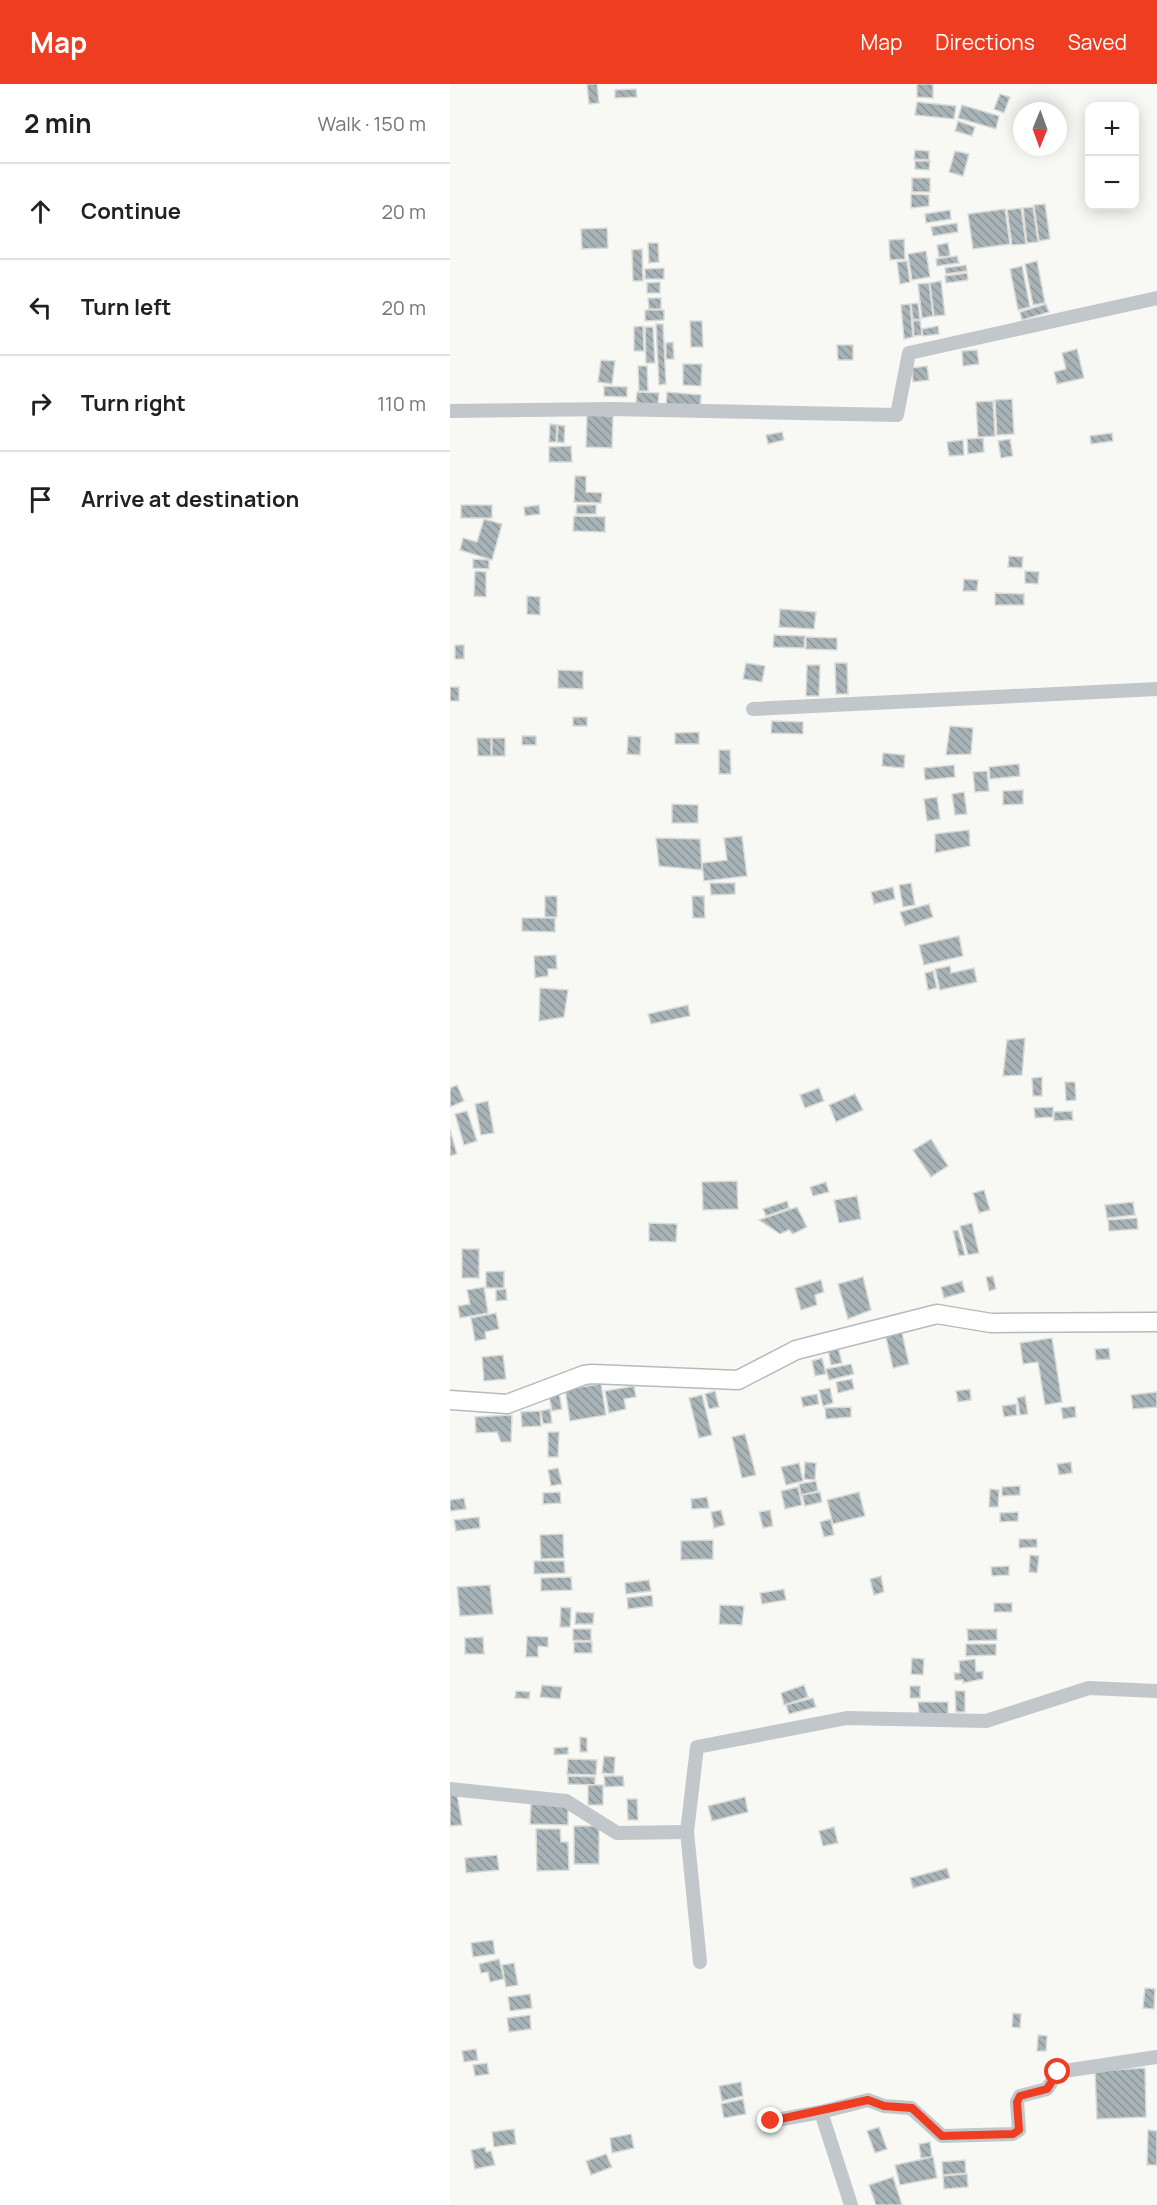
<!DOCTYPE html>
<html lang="en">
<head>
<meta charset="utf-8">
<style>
	:root { --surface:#fff; --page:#f2f2f2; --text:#202124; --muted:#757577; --line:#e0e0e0; --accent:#ee3d20 }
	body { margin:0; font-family:Manrope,sans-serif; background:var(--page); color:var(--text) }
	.controls { position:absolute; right:18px; top:18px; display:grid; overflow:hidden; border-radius:12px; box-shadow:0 3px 15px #0003 }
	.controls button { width:54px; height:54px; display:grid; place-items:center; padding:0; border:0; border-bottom:2px solid var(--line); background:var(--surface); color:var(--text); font:30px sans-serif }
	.compass { position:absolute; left:563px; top:18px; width:54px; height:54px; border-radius:50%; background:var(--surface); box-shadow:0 3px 15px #0003; rotate:181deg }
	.stop { position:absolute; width:18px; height:18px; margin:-14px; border:4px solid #ee3d20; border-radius:50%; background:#fff }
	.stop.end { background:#ee3d20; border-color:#fff; box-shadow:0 2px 6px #0008 }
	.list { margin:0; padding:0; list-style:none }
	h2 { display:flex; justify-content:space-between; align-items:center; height:78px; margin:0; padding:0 24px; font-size:26px }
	h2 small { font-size:20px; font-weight:400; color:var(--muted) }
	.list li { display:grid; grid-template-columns:39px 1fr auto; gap:18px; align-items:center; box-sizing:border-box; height:96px; padding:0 24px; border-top:2px solid var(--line) }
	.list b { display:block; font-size:22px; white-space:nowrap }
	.list em { font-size:20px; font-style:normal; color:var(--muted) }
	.icon { flex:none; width:33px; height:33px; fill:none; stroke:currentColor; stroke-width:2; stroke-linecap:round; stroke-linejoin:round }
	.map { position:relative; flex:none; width:707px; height:2121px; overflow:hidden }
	header { display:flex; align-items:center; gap:36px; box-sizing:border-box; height:84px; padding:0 30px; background:var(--accent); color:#fff }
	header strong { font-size:28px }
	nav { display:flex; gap:33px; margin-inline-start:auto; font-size:21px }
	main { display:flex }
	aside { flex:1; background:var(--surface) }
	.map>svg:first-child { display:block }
</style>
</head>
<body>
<header>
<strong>Map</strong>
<nav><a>Map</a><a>Directions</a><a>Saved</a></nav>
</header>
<main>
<aside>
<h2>2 min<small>Walk · 150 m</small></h2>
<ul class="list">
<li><svg class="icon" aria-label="ahead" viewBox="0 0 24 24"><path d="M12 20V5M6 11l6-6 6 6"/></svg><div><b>Continue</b></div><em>20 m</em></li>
<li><svg class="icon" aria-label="left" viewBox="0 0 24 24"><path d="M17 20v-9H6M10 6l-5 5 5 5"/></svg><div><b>Turn left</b></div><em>20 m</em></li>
<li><svg class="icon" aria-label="right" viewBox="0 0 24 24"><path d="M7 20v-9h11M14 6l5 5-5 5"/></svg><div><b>Turn right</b></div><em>110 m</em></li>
<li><svg class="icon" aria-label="arrive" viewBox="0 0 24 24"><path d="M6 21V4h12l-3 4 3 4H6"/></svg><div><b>Arrive at destination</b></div></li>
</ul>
</aside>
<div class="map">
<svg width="707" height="2121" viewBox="0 0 707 2121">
	<defs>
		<pattern id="building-back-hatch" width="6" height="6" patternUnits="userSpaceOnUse" patternTransform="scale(1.5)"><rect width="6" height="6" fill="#a7b3b7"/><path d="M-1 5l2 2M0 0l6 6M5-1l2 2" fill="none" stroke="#8b969a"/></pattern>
	</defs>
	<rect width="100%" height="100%" fill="#f8f8f5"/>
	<g fill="url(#building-back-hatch)" stroke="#dadad7" stroke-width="1.5">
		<polygon points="137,0 147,0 149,19 139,20"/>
		<polygon points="467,0 483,0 483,14 467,13"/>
		<polygon points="186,5 187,13 165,14 165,6"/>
		<polygon points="550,10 560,13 554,29 544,25"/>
		<polygon points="467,18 506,22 504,35 465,31"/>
		<polygon points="512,21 549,32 546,45 508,34"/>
		<polygon points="508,37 525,43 522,52 505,47"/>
		<polygon points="465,66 479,67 479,76 464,75"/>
		<polygon points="505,67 519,70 513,92 499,88"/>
		<polygon points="465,77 480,77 479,86 465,85"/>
		<rect x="462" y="94" width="18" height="14"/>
		<polygon points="461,110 479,111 479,122 461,124"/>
		<polygon points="595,120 600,155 589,157 584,121"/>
		<polygon points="583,123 588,158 577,159 573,124"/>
		<polygon points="571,124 576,160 562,161 557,126"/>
		<polygon points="555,125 560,160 523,165 518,130"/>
		<polygon points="500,126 501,135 476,139 475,130"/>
		<polygon points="507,139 508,148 483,152 481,143"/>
		<polygon points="157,144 158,164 132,165 131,145"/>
		<polygon points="454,155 455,175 440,176 439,156"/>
		<polygon points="198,159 208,159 209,178 199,179"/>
		<polygon points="498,159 500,172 489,173 487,161"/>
		<polygon points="192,165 193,197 183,197 182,166"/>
		<polygon points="476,167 480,193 462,196 458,170"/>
		<polygon points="507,172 509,179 487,182 486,175"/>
		<polygon points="457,177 460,198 450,200 447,178"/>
		<polygon points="587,177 595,219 583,221 575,180"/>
		<polygon points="516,181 517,187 496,190 495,184"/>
		<polygon points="572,182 580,223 568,226 560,185"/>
		<polygon points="214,184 214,195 195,195 195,185"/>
		<polygon points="517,189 518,196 496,199 495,192"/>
		<polygon points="491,197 495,231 484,232 480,199"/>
		<polygon points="210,198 210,209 197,209 197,199"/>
		<polygon points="479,199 483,232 472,234 468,200"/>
		<polygon points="198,214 211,214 211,225 199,225"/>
		<polygon points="468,219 470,235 463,236 461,220"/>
		<polygon points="460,220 463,253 454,255 451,221"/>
		<polygon points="596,220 599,228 572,236 570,228"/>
		<polygon points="195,226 214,226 214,236 195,237"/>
		<polygon points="470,236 472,251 464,252 463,237"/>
		<polygon points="240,237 252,237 253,263 241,263"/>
		<polygon points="206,240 213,240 216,300 209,301"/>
		<polygon points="193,242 194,267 184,267 184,243"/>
		<polygon points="488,242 489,250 473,252 472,245"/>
		<polygon points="195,243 203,243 205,279 196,279"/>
		<polygon points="223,258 224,275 216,275 216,259"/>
		<polygon points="387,261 403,261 403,276 388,276"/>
		<polygon points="627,265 634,294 607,300 604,288 616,285 612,269"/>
		<polygon points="527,266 529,280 513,282 512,267"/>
		<polygon points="151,276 165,277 162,300 148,298"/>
		<polygon points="233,280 252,280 251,302 233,301"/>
		<polygon points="188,282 197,282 198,307 189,307"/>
		<polygon points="477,282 479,296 463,298 462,284"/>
		<polygon points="154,302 177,303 177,313 154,312"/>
		<polygon points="187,308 209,309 208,321 186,319"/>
		<polygon points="217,308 251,311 250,325 216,322"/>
		<polygon points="562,315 564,350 547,351 545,316"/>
		<polygon points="543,317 545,352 528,353 526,318"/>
		<polygon points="137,331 163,332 162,364 136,363"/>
		<polygon points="100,340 107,341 106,358 99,358"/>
		<polygon points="108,341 115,342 114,359 107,358"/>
		<polygon points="332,348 334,356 318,360 316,351"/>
		<polygon points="662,349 663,357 641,360 640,352"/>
		<polygon points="533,354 534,368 518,370 517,355"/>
		<polygon points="560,355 563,372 551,374 548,357"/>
		<polygon points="513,356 514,371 499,372 497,358"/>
		<polygon points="121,362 122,378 99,378 99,363"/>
		<polygon points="125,392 136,392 136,408 152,409 151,419 124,418"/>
		<rect x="11" y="421" width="31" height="13"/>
		<polygon points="89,421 90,430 75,432 74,423"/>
		<polygon points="127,421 146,421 146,430 126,430"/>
		<polygon points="124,432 155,433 155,448 123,447"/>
		<polygon points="34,435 52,440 42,476 10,466 13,454 27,458"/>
		<polygon points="559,472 573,473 572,484 558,483"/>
		<polygon points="23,475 39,476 39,485 23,484"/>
		<polygon points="25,487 36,488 36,513 24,512"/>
		<polygon points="575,487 589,488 588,500 575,499"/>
		<polygon points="514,495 528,496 527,507 513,507"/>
		<polygon points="545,509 574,510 574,521 545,521"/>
		<polygon points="77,512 90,513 90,531 77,530"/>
		<polygon points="330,525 366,528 364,545 329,543"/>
		<polygon points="324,551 355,552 354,564 323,563"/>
		<polygon points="356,553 387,554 387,566 356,565"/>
		<rect x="5" y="561" width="9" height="14"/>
		<polygon points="296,579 315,582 312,598 293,595"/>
		<polygon points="385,579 397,579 398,610 386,610"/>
		<polygon points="357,581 370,581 369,612 356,612"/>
		<polygon points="108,586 133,587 133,605 108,604"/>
		<rect x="0" y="603" width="9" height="14"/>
		<rect x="123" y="633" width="14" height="9"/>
		<polygon points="322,637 353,638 353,650 321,649"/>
		<polygon points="500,642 523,644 521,670 496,671"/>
		<polygon points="249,648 249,660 225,660 225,649"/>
		<rect x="72" y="652" width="14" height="9"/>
		<polygon points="178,652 191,653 190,671 177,670"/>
		<polygon points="27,654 41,654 41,672 28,672"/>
		<rect x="42" y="654" width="13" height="18"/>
		<polygon points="269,666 280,666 281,690 269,690"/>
		<polygon points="433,669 455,671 454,684 432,682"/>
		<polygon points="569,680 570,692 540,695 539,683"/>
		<polygon points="504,681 505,693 475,696 474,684"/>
		<polygon points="537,687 539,707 525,708 523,688"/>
		<polygon points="573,706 573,720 553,721 553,707"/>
		<polygon points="514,708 517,730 505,731 502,710"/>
		<polygon points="487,713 490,735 477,737 474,715"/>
		<polygon points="222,720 248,721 248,739 222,739"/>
		<polygon points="519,746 520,762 485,769 485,750"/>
		<polygon points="292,752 297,792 254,797 252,779 277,776 274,754"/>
		<polygon points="206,754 250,755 252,786 209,782"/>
		<polygon points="260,799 285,799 285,810 261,811"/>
		<polygon points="461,799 465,821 453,823 449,801"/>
		<polygon points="443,803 445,815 424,820 421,808"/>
		<rect x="95" y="812" width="12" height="21"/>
		<polygon points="242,812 254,812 255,834 243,834"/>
		<polygon points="479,820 483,833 455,842 450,828"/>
		<polygon points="72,834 105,834 105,848 72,847"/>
		<polygon points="509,852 513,872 474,881 469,861"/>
		<polygon points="106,871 107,885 98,885 98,892 85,894 84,872"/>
		<polygon points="500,882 501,889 524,884 527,898 490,906 485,885"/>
		<polygon points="483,887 487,904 478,906 475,889"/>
		<polygon points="90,904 118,906 114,933 89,937"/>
		<polygon points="238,921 240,932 201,940 198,930"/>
		<polygon points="575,954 572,991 553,992 557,956"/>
		<polygon points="592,993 592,1012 583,1012 582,994"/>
		<polygon points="615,998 625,998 626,1016 616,1017"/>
		<polygon points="7,1001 14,1017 0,1023 0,1004"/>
		<polygon points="369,1004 374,1017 355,1024 350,1011"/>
		<polygon points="405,1010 413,1026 386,1038 379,1021"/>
		<polygon points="38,1017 44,1049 31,1051 25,1020"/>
		<polygon points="603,1023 603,1033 585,1034 584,1024"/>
		<polygon points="17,1027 27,1057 14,1061 5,1030"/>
		<polygon points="622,1027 623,1036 604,1037 604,1028"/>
		<polygon points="0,1046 7,1070 0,1072"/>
		<polygon points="481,1055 498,1082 481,1093 463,1066"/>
		<polygon points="287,1097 288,1125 253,1126 252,1098"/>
		<polygon points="376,1098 379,1108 363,1112 360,1103"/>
		<polygon points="534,1106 540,1126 529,1129 523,1109"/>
		<polygon points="407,1112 411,1135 389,1139 384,1116"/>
		<polygon points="337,1117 339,1124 316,1132 313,1125"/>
		<polygon points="683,1118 685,1131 657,1134 655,1121"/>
		<polygon points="347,1123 357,1143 343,1150 339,1146 330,1150 309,1136"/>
		<polygon points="687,1134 688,1145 659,1147 658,1136"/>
		<polygon points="199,1139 227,1140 226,1158 199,1157"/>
		<polygon points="522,1139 529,1169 518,1171 510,1142"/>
		<polygon points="508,1146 515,1171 509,1172 503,1147"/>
		<rect x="12" y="1165" width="17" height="29"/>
		<polygon points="54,1187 54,1204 36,1204 36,1188"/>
		<polygon points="543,1192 546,1205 539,1207 536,1193"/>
		<polygon points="413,1193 421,1226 398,1235 388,1200"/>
		<polygon points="371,1196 374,1208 365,1211 367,1221 351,1226 345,1204"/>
		<polygon points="512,1197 515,1208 494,1214 491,1203"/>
		<polygon points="34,1203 38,1229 10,1234 8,1222 20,1220 17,1206"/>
		<polygon points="56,1205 57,1216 46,1217 46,1206"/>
		<polygon points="46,1229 49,1245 35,1248 36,1255 25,1257 21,1234"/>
		<polygon points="451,1245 459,1280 443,1284 435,1249"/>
		<polygon points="602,1254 612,1318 595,1321 588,1278 573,1280 570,1259"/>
		<polygon points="388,1263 392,1279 381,1281 378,1265"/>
		<polygon points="659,1264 660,1275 646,1276 645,1265"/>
		<polygon points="53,1271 56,1295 34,1297 32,1273"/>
		<polygon points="372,1274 376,1290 365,1292 362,1277"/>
		<polygon points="401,1280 404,1290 379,1296 376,1285"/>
		<polygon points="402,1295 404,1305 388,1309 386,1298"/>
		<polygon points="151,1300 156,1331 120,1337 115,1305"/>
		<polygon points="184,1302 186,1313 174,1315 176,1325 159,1329 155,1307"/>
		<polygon points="380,1304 383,1319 373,1322 369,1306"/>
		<polygon points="520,1305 521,1316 508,1318 506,1307"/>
		<polygon points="265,1307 269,1323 259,1325 255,1310"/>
		<polygon points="707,1308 707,1323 683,1325 681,1311"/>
		<polygon points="109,1309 112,1325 102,1327 99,1311"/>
		<polygon points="367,1310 369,1320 353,1323 351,1313"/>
		<polygon points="252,1311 262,1351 249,1354 239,1314"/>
		<polygon points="575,1312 578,1330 570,1331 567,1314"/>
		<polygon points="566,1320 567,1331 554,1333 552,1322"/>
		<polygon points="625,1322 626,1333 613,1335 611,1324"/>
		<polygon points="401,1323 401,1333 376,1335 375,1324"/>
		<polygon points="100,1325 102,1339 93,1340 91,1327"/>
		<polygon points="90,1327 91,1342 72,1343 71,1328"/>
		<polygon points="62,1331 61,1358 51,1358 47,1348 26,1349 25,1333"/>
		<polygon points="98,1348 109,1348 108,1373 98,1373"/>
		<polygon points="295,1350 306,1391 292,1394 282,1353"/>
		<polygon points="355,1378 366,1379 365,1396 354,1395"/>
		<polygon points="621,1378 622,1389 609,1391 607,1380"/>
		<polygon points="349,1379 353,1397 336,1401 331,1383"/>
		<polygon points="108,1384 112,1400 101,1402 98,1386"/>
		<polygon points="366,1397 368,1407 351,1411 349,1400"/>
		<polygon points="570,1402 570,1411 552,1412 552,1403"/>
		<polygon points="348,1403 352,1421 335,1425 331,1407"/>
		<polygon points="540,1405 549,1406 548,1423 539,1423"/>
		<polygon points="110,1408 111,1419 93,1420 93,1409"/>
		<polygon points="370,1408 372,1418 355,1422 352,1411"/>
		<polygon points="409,1408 415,1432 383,1440 377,1416"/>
		<polygon points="257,1413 259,1424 242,1425 241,1415"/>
		<polygon points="14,1414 16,1425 0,1427 0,1416"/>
		<polygon points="271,1426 275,1441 264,1444 261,1428"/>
		<polygon points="320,1426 323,1442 313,1444 309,1428"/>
		<polygon points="568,1428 568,1437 550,1438 550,1429"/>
		<polygon points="29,1433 30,1444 6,1447 4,1436"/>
		<polygon points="381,1435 384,1451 374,1453 370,1438"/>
		<polygon points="113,1450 114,1474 91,1475 90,1451"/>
		<polygon points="569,1455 587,1455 587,1463 569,1464"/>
		<polygon points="263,1456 263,1475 231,1476 231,1457"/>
		<polygon points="580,1471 589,1472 587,1489 579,1488"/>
		<polygon points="84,1477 114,1477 115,1489 84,1490"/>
		<polygon points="559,1482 559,1491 542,1492 541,1483"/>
		<polygon points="431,1492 434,1508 424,1511 420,1495"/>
		<polygon points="121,1493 122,1506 91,1507 91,1494"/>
		<polygon points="199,1496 201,1507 176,1510 175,1499"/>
		<polygon points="40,1501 43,1530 10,1532 7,1503"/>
		<polygon points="334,1505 336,1516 312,1520 310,1509"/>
		<polygon points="202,1511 203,1522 178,1525 177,1514"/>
		<rect x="544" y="1519" width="18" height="9"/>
		<polygon points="270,1521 294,1522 292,1541 269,1540"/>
		<polygon points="111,1523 121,1524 120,1543 110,1543"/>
		<polygon points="126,1528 144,1529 143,1540 125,1540"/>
		<polygon points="123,1545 141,1545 141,1557 123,1556"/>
		<polygon points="517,1545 547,1545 547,1556 518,1557"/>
		<polygon points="77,1552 98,1553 98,1563 88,1562 88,1573 76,1573"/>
		<polygon points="33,1553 34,1570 15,1570 15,1554"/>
		<rect x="124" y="1558" width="18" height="11"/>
		<polygon points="516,1560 546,1560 546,1571 516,1572"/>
		<polygon points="462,1574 474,1575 473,1591 461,1590"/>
		<polygon points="525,1575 526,1588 533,1587 533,1595 513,1599 513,1596 505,1596 504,1589 510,1589 509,1577"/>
		<polygon points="92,1601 112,1603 110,1615 90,1613"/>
		<polygon points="354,1601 358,1613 334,1621 331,1609"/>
		<rect x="460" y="1602" width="10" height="12"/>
		<polygon points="66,1607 80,1608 79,1615 65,1614"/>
		<polygon points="505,1607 515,1607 515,1628 506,1628"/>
		<polygon points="363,1614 366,1623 339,1630 336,1621"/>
		<polygon points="468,1618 498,1618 498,1630 469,1630"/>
		<polygon points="130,1653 137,1654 137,1668 130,1668"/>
		<polygon points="118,1663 118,1670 104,1671 104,1664"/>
		<polygon points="154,1672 165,1673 164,1690 152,1689"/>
		<polygon points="118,1675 147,1676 146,1691 117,1690"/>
		<polygon points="118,1692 145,1693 145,1701 118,1700"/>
		<polygon points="154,1692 173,1692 174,1702 155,1703"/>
		<rect x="138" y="1701" width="15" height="20"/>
		<polygon points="7,1710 12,1741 0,1742 0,1711"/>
		<polygon points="295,1713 298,1728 262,1737 258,1722"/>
		<polygon points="177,1715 187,1715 188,1736 178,1736"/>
		<polygon points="81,1720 118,1721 118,1741 80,1740"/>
		<rect x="124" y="1742" width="25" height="38"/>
		<polygon points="384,1743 388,1759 373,1762 369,1747"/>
		<polygon points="86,1745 110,1745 111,1758 118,1758 119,1786 87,1787"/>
		<polygon points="47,1771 49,1786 16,1789 15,1774"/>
		<polygon points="497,1784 500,1794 463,1804 460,1794"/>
		<polygon points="43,1856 45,1870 23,1873 21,1859"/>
		<polygon points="49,1875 54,1895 40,1898 38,1888 31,1889 29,1880"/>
		<polygon points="64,1879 68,1901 56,1903 52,1881"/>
		<polygon points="695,1904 705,1905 704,1925 693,1924"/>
		<polygon points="80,1910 82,1924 60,1927 58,1913"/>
		<polygon points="563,1929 571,1930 570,1944 562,1943"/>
		<polygon points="80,1931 81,1945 59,1948 57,1934"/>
		<polygon points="588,1951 597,1952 596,1967 587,1967"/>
		<polygon points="26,1965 28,1976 14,1978 12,1967"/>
		<polygon points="37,1979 39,1990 25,1992 23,1981"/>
		<polygon points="695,1984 696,2033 647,2035 645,1987"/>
		<polygon points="291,1998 293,2012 272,2017 269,2002"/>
		<polygon points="293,2015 296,2030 274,2034 271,2020"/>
		<polygon points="429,2043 437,2065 425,2069 417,2047"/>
		<polygon points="64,2045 66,2060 44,2063 42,2048"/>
		<polygon points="698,2046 707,2047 707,2081 697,2081"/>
		<polygon points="181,2050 184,2064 162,2069 160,2054"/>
		<polygon points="480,2058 482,2073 471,2074 469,2060"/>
		<polygon points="35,2063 36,2068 41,2067 45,2081 25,2085 21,2066"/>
		<polygon points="156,2070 162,2083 141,2091 136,2077"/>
		<polygon points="483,2073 487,2094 450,2101 445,2081"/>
		<polygon points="515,2076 516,2089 493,2091 492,2078"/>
		<polygon points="517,2090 518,2103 494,2105 493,2092"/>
		<polygon points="443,2093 452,2121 426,2121 419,2101"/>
	</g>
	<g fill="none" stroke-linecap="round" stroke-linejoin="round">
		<defs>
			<polyline id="secondary" points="0,1316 57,1320 134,1291 142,1290 288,1296 346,1266 487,1230 541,1239 707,1238"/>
		</defs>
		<use href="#secondary" stroke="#b3bbbf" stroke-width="21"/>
		<g stroke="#c1c7ca" stroke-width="14">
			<polyline points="0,327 162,325 447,331 459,269 707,214"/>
			<polyline points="303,625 707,605"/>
			<polyline points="0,1705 116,1717 167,1749 237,1748"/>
			<polyline points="250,1878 237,1748 247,1663 397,1634 536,1637 639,1604 707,1607"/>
			<polyline points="371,2028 401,2121"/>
			<polyline points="321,2037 371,2028 418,2016 434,2022 461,2024 492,2052 563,2050 569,2046 567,2018 570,2012 597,2005 608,1988 707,1973"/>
		</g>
		<use href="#secondary" stroke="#fff" stroke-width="18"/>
	</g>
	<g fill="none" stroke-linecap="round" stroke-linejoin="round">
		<polyline stroke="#ee3d20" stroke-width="8" points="321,2037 418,2016 434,2022 462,2024 492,2052 563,2050 569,2046 567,2018 570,2012 597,2005 608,1988"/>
	</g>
</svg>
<div class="controls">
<button>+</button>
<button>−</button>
</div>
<svg class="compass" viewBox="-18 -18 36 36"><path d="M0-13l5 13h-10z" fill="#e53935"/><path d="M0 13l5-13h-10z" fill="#757577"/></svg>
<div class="stop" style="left:608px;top:1988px"></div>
<div class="stop end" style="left:321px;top:2037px"></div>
</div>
</main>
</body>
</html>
